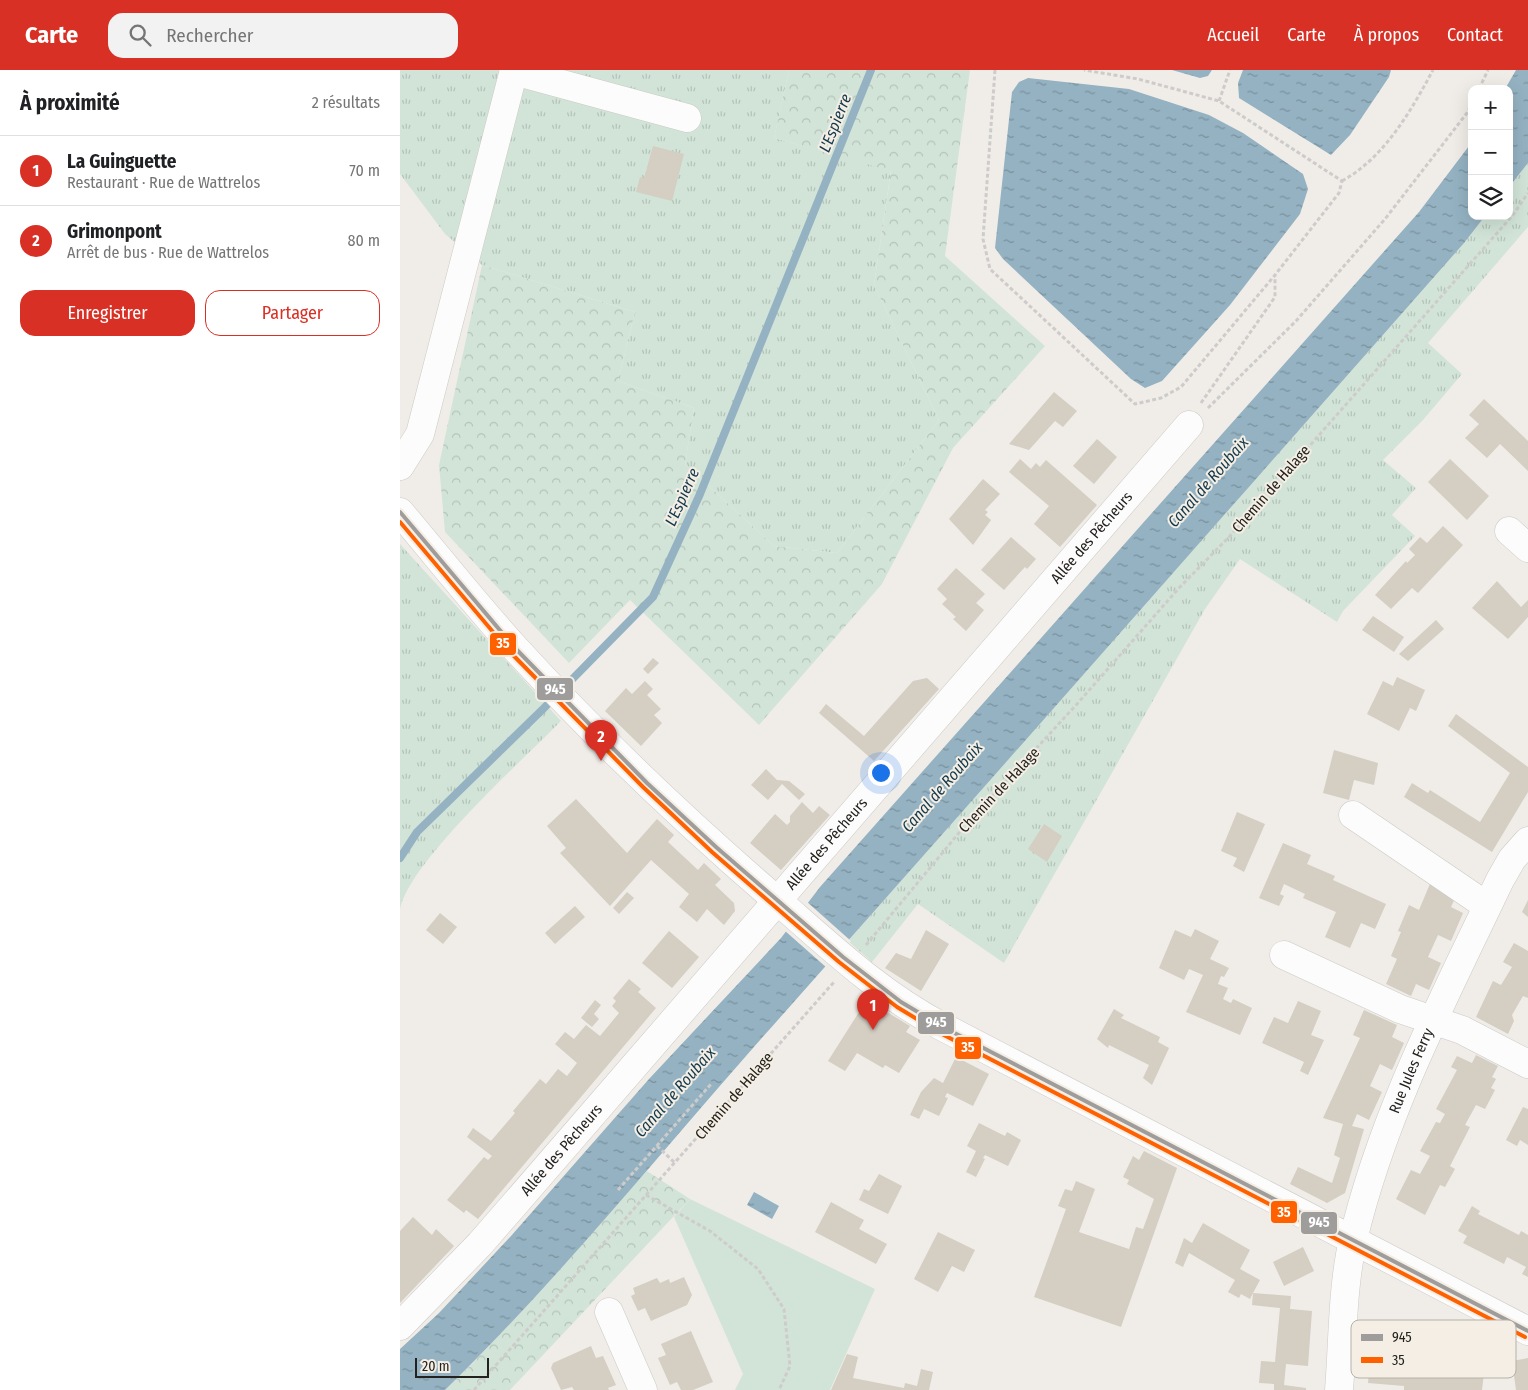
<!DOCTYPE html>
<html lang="fr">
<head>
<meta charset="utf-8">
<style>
	:root { --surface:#fff; --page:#f2f2f2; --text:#202124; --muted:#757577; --line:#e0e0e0; --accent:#d93025 }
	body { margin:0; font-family:"Fira Sans Condensed",sans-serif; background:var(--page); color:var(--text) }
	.controls { position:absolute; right:15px; top:15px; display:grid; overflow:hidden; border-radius:10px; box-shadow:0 5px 20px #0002 }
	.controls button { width:45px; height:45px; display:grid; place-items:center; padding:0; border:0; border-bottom:1px solid var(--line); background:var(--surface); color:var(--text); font:25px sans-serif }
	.scale { position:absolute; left:15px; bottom:12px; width:74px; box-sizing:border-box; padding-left:5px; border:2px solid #24221e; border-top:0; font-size:14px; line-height:18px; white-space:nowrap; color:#24221e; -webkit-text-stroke:4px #f4eee4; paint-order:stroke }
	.you { position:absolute; left:480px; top:702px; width:18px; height:18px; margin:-12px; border:4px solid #fff; border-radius:50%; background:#1a73e8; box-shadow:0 0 0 8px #1a73e833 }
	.badge { display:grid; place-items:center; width:32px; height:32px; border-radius:50%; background:var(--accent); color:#fff; font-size:16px; font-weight:700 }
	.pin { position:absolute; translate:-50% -41px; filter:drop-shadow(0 1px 2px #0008) }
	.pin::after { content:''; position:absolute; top:26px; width:18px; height:15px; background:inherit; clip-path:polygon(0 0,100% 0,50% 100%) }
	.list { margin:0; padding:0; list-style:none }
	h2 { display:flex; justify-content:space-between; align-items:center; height:65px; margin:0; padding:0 20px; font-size:21px }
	h2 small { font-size:16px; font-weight:400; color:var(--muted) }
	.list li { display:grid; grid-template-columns:32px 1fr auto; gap:15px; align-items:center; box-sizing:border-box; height:70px; padding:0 20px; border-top:1px solid var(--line) }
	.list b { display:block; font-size:19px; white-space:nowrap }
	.list p { margin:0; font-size:16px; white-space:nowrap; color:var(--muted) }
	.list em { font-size:16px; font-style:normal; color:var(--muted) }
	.actions { display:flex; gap:10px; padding:15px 20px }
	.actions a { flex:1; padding:11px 0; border:1px solid var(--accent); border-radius:15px; text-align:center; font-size:18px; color:var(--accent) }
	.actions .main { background:var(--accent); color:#fff }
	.icon { flex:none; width:28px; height:28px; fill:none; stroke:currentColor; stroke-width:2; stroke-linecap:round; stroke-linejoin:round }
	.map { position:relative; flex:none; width:1128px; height:1320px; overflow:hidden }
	header { display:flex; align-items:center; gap:30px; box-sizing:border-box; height:70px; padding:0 25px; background:var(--accent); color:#fff }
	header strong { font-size:24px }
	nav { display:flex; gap:28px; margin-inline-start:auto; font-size:18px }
	.search { width:350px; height:45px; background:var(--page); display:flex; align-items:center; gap:12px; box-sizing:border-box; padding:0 18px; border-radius:15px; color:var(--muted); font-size:19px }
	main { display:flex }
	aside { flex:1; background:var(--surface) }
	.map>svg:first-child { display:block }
</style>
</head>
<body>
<header>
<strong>Carte</strong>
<div class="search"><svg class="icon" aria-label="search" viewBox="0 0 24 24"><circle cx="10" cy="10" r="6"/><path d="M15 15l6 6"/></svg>Rechercher</div>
<nav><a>Accueil</a><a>Carte</a><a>À propos</a><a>Contact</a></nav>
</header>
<main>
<aside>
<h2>À proximité<small>2 résultats</small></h2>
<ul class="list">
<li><span class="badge">1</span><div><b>La Guinguette</b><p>Restaurant · Rue de Wattrelos</p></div><em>70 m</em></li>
<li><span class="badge">2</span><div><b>Grimonpont</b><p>Arrêt de bus · Rue de Wattrelos</p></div><em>80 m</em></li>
</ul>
<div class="actions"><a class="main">Enregistrer</a><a>Partager</a></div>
</aside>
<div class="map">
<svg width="1128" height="1320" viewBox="0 0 1128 1320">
	<defs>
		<pattern id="grass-tufts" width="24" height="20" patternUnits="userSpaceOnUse" patternTransform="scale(1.25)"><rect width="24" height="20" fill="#d2e4d8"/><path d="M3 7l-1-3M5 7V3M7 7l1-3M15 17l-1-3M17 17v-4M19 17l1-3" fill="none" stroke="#b4c3b9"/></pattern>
		<pattern id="forest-crowns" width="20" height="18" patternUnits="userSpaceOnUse" patternTransform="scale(1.25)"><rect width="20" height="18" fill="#d2e4d8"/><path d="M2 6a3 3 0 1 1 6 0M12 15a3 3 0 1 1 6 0" fill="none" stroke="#b4c3b9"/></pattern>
		<pattern id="water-ripples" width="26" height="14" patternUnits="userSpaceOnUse" patternTransform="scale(1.25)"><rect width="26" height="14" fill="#94b2c2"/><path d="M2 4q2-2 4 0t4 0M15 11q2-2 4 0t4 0" fill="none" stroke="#79909d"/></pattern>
	</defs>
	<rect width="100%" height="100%" fill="#f0ede8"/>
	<g fill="url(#grass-tufts)">
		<polygon points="0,0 389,0 374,68 491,100 474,215 539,350 437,483 374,476 285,394 294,338 218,311 235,242 82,195 45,164 0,104"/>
		<polygon points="1128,93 1128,157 1028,273 1062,304 1023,350 983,390 1016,418 992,445 1015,466 943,541 937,552 840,489 805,539 604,893 518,834 472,892 448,871 1085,146 1109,146 1109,117"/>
		<path d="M0,474L161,651C124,689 8,793 0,840Z"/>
	</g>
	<g fill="url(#forest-crowns)">
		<polygon points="389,0 570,0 545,186 645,276 553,378 482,514 359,655 230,530 169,593 45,462 39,395 82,195 235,242 218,311 294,338 285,394 374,476 437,483 539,350 474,215 491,101 374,68"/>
		<polygon points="247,1101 290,1129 110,1320 45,1320 73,1293"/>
	</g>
	<polygon fill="#d2e4d8" points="290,1129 475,1219 430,1320 335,1320 343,1304 274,1147"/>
	<g fill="url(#water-ripples)">
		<polygon points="772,0 812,0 808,6 800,8"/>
		<polygon points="843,0 991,0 989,7 950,65 931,85 839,28 838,13"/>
		<polygon points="1116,0 1128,0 1128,93 1109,117 1109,19 1105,19"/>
		<polygon points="628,8 729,19 809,45 843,63 903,104 908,119 900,144 830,235 762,311 745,318 731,309 603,189 595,178 612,22 619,12"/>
		<path d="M1072,72V146H1085L1064,173C838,429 612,686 385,942C272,1068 166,1202 45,1320H0V1279L39,1243L111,1166L249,1009L381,868L420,817L1019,142Z"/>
		<polygon points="354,1122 379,1136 372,1149 347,1135"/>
	</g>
	<polygon fill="#f0ede8" points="406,831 451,871 427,898 384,860"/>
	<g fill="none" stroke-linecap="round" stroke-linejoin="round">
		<polyline stroke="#94b2c2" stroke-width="8" points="0,788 17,762 143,639 253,527 300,424 471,0"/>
	</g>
	<g fill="#d4cec3">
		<polygon points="253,76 284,84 272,131 236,122 240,107 244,108"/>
		<polygon points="654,322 677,341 663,357 655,351 629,380 609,374"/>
		<polygon points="1084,329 1128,371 1128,401 1100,374 1087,388 1065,368 1079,354 1069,345"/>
		<polygon points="697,369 717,387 694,414 673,396"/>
		<polygon points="620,389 631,399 636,393 640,397 646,390 697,435 660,477 634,454 649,436 609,402"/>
		<polygon points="1050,389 1089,426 1067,450 1028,412"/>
		<polygon points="583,409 600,424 585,440 588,442 585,445 591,450 573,475 549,449"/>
		<polygon points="1043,456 1063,475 1018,523 1012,518 991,539 975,525 1006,491 1007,493 1015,485 1009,479 1020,467 1027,473"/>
		<polygon points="611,467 636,489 627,499 625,497 604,520 581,500"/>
		<polygon points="556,498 585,524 576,533 584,540 566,561 553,549 556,547 542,534 547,529 537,519"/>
		<polygon points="1097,511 1121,537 1128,530 1128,547 1108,569 1072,538"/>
		<polygon points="973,546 1004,567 994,582 962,560"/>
		<polygon points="1036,550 1044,559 1008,591 999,584"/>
		<polygon points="253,588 259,593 248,604 243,599"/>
		<polygon points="997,607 1025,620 1016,641 1010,638 999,661 967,644 983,611 993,616"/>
		<polygon points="527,608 539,619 474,691 419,643 426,634 464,666 513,611"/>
		<polygon points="245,611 253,619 247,625 261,639 254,645 262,653 241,676 205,641 226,618 232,624"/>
		<polygon points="1056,644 1128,697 1128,722 1092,782 1004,727 1012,713 1028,723 1030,720 1080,752 1110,703 1048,656"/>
		<polygon points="934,680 978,693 974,715 954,710 949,730 923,723"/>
		<polygon points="366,699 377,710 389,711 405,724 399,730 382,714 368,730 351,715"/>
		<polygon points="176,729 227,783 257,749 274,765 268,772 298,800 304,793 321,809 315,815 334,833 335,841 324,855 307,839 297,852 279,837 289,824 251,790 210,836 160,783 166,778 147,756"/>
		<polygon points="402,732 413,743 419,736 430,745 381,800 350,773 375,744 387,755 390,752 390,746"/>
		<polygon points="837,742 865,754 844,802 833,796 837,788 821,781"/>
		<polygon points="644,754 662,766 647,792 628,779"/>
		<polygon points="883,773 911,785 907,794 935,806 933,810 986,834 975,859 961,853 950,878 925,867 936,842 903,828 905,824 884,814 880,824 884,826 879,836 859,828"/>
		<polygon points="1032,809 1057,824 1051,837 1063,843 1051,871 1038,865 1028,887 1041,893 1029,920 1016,914 1011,926 986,914 997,889 991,886 1001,862 998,861 1009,835 1019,840"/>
		<polygon points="227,822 234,828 219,844 213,838"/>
		<polygon points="1128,830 1128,847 1122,842"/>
		<polygon points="175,836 185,847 155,874 145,863"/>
		<polygon points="40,843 57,857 43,874 26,860"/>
		<polygon points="795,859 819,871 810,889 829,898 824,907 821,906 818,914 828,918 823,929 831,933 833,929 852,938 840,965 786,942 803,905 789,899 784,910 759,898 775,860 791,867"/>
		<polygon points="526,860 549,874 521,921 485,898 496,883 511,889"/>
		<polygon points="269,861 299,887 272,918 242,893"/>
		<polygon points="1114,873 1128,881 1128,928 1123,926 1112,945 1114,951 1108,964 1076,947 1093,911 1101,915 1112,897 1103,892"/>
		<polygon points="229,909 241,919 238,922 256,938 78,1149 66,1140 64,1143 47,1130 84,1087 88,1090 92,1086 67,1067 73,1058 91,1071 115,1043 113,1041 140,1009 146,1014 158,999 167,1006 177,993 155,974 165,962 174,969 186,955 200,966 219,943 212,936 216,931 213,928"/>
		<polygon points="195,930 201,935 194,944 199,949 192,957 181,948"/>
		<polygon points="466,931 472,933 510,956 506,962 520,970 499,1003 485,995 483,998 457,983 445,1001 428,991"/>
		<polygon points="898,931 921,941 911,965 924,970 908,1005 900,1001 904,992 862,973 874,947 888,953"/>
		<polygon points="714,939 724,945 721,948 760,967 758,972 769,978 752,1015 743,1008 749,995 709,975 708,978 697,969"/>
		<polygon points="964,940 997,955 992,967 1004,973 992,1000 980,994 970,1016 982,1022 969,1050 957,1044 952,1056 964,1059 945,1123 927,1133 890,1114 898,1097 932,1113 940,1088 934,1085 943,1054 923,1048 960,968 953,965"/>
		<polygon points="1076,985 1098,996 1092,1007 1096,1009 1091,1018 1095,1020 1085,1039 1076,1035 1065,1055 1070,1057 1050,1096 1055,1099 1045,1117 1040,1115 1025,1145 996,1129 1011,1100 1020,1104 1030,1086 1020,1081 1036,1052 1040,1053 1045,1044 1036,1039 1057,1000 1051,997 1057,986 1072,993"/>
		<polygon points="556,987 589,1004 573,1036 547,1023 545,1027 548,1028 539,1046 524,1039 519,1049 510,1045 521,1022 534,1008 543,1013"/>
		<polygon points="1123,1037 1128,1039 1128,1075 1120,1070 1117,1076 1106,1070"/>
		<polygon points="579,1053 605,1066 607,1062 621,1070 608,1096 585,1085 583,1088 585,1089 576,1107 566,1102 576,1081 567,1076"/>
		<polygon points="744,1081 777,1098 721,1257 634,1227 666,1139 658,1136 665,1119 672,1121 676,1111 695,1119 679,1162 729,1179 736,1157 743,1159 754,1129 727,1114 729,1110 723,1107 733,1086 739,1090"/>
		<polygon points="479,1104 502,1116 488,1144 459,1130 464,1119 469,1121"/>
		<polygon points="431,1132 464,1150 459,1159 487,1174 476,1194 415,1162"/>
		<polygon points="1072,1136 1080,1141 1078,1144 1119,1165 1121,1161 1128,1165 1128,1207 1122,1204 1126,1197 1107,1187 1104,1194 1063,1173 1067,1166 1058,1161"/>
		<polygon points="13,1147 32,1165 36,1159 54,1176 0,1233 0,1161"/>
		<polygon points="803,1153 850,1180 840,1199 860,1210 853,1223 891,1226 890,1239 912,1241 908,1296 886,1294 884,1315 906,1318 906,1320 874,1320 874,1314 859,1313 861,1291 875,1292 880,1238 852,1235 853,1223 850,1229 841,1224 839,1228 828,1222 835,1210 789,1183 783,1197 775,1193 784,1168 792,1173"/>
		<polygon points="538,1162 575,1180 564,1202 552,1196 538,1222 514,1209"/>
		<polygon points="903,1177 914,1201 884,1216 873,1192"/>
		<polygon points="284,1207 292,1225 287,1235 251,1251 245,1238 238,1241 231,1226 235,1224 233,1218 257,1208 260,1213 269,1209 270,1213"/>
		<polygon points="291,1261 313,1312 293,1320 281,1320 277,1312 270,1315 258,1288 266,1285 261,1274"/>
		<polygon points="191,1276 196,1288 203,1286 216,1315 208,1318 209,1320 174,1320 172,1317 161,1320 151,1298 153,1293"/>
		<polygon points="1005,1277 1082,1283 1081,1294 1085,1294 1082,1320 1004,1320 1004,1316 968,1313 971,1278 1004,1282"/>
		<polygon points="447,1284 458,1287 453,1308 504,1318 505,1313 517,1316 521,1299 533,1302 529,1320 431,1320"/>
		<polygon points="1128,1288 1128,1320 1116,1320 1112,1291"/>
	</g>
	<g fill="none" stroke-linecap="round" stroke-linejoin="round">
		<defs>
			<g id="minor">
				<polyline points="114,1 287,48"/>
				<polyline points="0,396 20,364 114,0"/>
				<path d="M0,442C38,487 75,534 115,578C199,670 292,758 387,839C437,883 484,926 543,957L1128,1261"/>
				<polyline points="1109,461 1128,478"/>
				<polyline points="953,745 1087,836"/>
				<polyline points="884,885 1000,939 1062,960 1128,994"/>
				<polyline points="209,1242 243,1320"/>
				<path id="s1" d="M0,1256L80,1174L113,1136L789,355"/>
				<path id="s2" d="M939,1320C943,1271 942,1218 953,1170C983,1043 1045,926 1100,810L1112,789L1128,771"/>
			</g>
		</defs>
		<use href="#minor" stroke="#cccac6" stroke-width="29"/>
		<g stroke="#cdcccb" stroke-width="3" stroke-dasharray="4 2.5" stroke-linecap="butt">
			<polyline points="595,0 583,169 590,199 735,334 761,328 781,317 875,205 939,123 942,111 819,31 738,9 684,0"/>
			<polyline points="1079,19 1088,0"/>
			<polyline points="819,31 830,0"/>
			<path d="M942,111C984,88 1011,41 1033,0"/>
			<polyline points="801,333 875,227 875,206"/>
			<polyline points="808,338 896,251 985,149 1067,43 1072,33"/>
			<polyline points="466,875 563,758 677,634 779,518 830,466 1113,145 1128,123"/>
			<polyline points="257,1076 275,1093"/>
			<polyline points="218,1120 311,1014"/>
			<polyline points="246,1125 310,1161 358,1199 384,1239 390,1296 379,1320"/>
			<polyline points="74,1320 434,912"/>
		</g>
		<use href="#minor" stroke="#fdfcfc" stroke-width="28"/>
		<defs>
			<polyline id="bus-1" points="0,442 115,578 247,713 316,777 443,887 501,932 543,957 1128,1261"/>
			<polyline id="bus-2" points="0,452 110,582 243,717 312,782 439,892 497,937 540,963 1125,1267"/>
		</defs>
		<use href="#bus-1" stroke="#f4eee4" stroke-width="8"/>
		<use href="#bus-2" stroke="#f4eee4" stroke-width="8"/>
		<use href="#bus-1" stroke="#9e9d9c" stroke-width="4"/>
		<use href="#bus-2" stroke="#ff6000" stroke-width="4"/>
	</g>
	<g text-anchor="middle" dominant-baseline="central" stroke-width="4" stroke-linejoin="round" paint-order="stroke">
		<g font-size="15" fill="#24221e" stroke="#f4eee4">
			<text transform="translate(871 419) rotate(-49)">Chemin de Halage</text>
			<text stroke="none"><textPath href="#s1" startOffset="1049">Allée des Pêcheurs</textPath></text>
			<text transform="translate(599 720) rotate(-47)">Chemin de Halage</text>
			<text stroke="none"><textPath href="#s1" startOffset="644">Allée des Pêcheurs</textPath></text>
			<text stroke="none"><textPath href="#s2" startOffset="330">Rue Jules Ferry</textPath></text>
			<text transform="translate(334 1026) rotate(-49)">Chemin de Halage</text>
			<text stroke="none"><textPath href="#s1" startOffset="239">Allée des Pêcheurs</textPath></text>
		</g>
		<g font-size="16" font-style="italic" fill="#12384c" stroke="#f4eee4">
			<text transform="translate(435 53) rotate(-68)">L'Espierre</text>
			<text transform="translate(808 412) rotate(-49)">Canal de Roubaix</text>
			<text transform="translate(282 427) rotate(-66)">L'Espierre</text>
			<text transform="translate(542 717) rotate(-49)">Canal de Roubaix</text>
			<text transform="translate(275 1022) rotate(-49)">Canal de Roubaix</text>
		</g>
	</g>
	<rect x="951" y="1250" width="165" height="58" rx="8" fill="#f4eee4" stroke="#b6b1a9" stroke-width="1"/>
	<rect x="961" y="1264" width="22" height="7" fill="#9e9d9c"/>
	<rect x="961" y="1287" width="22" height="6" fill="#ff6000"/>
	<g font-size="14" fill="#24221e">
		<text x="992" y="1272">945</text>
		<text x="992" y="1295">35</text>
	</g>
	<g stroke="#f4eee4" stroke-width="2">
		<rect x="89" y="562" width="28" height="24" rx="5" fill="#ff6000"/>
		<rect x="136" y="607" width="38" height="24" rx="5" fill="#9e9d9c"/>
		<rect x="517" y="941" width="38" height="24" rx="5" fill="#9e9d9c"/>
		<rect x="554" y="966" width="28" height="24" rx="5" fill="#ff6000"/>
		<rect x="870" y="1130" width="28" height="24" rx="5" fill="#ff6000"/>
		<rect x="900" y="1141" width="38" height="24" rx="5" fill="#9e9d9c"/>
	</g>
	<g font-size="14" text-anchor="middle" font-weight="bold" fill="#fff">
		<text x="103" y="578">35</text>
		<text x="155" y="624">945</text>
		<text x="536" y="957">945</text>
		<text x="568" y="982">35</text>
		<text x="884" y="1147">35</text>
		<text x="919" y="1157">945</text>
	</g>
</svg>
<div class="controls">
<button>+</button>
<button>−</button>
<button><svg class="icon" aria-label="layers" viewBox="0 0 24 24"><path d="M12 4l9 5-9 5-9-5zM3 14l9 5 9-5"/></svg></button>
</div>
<div class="scale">20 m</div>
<div class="you"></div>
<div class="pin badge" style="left:473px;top:960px">1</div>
<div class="pin badge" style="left:201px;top:691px">2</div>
</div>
</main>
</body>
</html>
